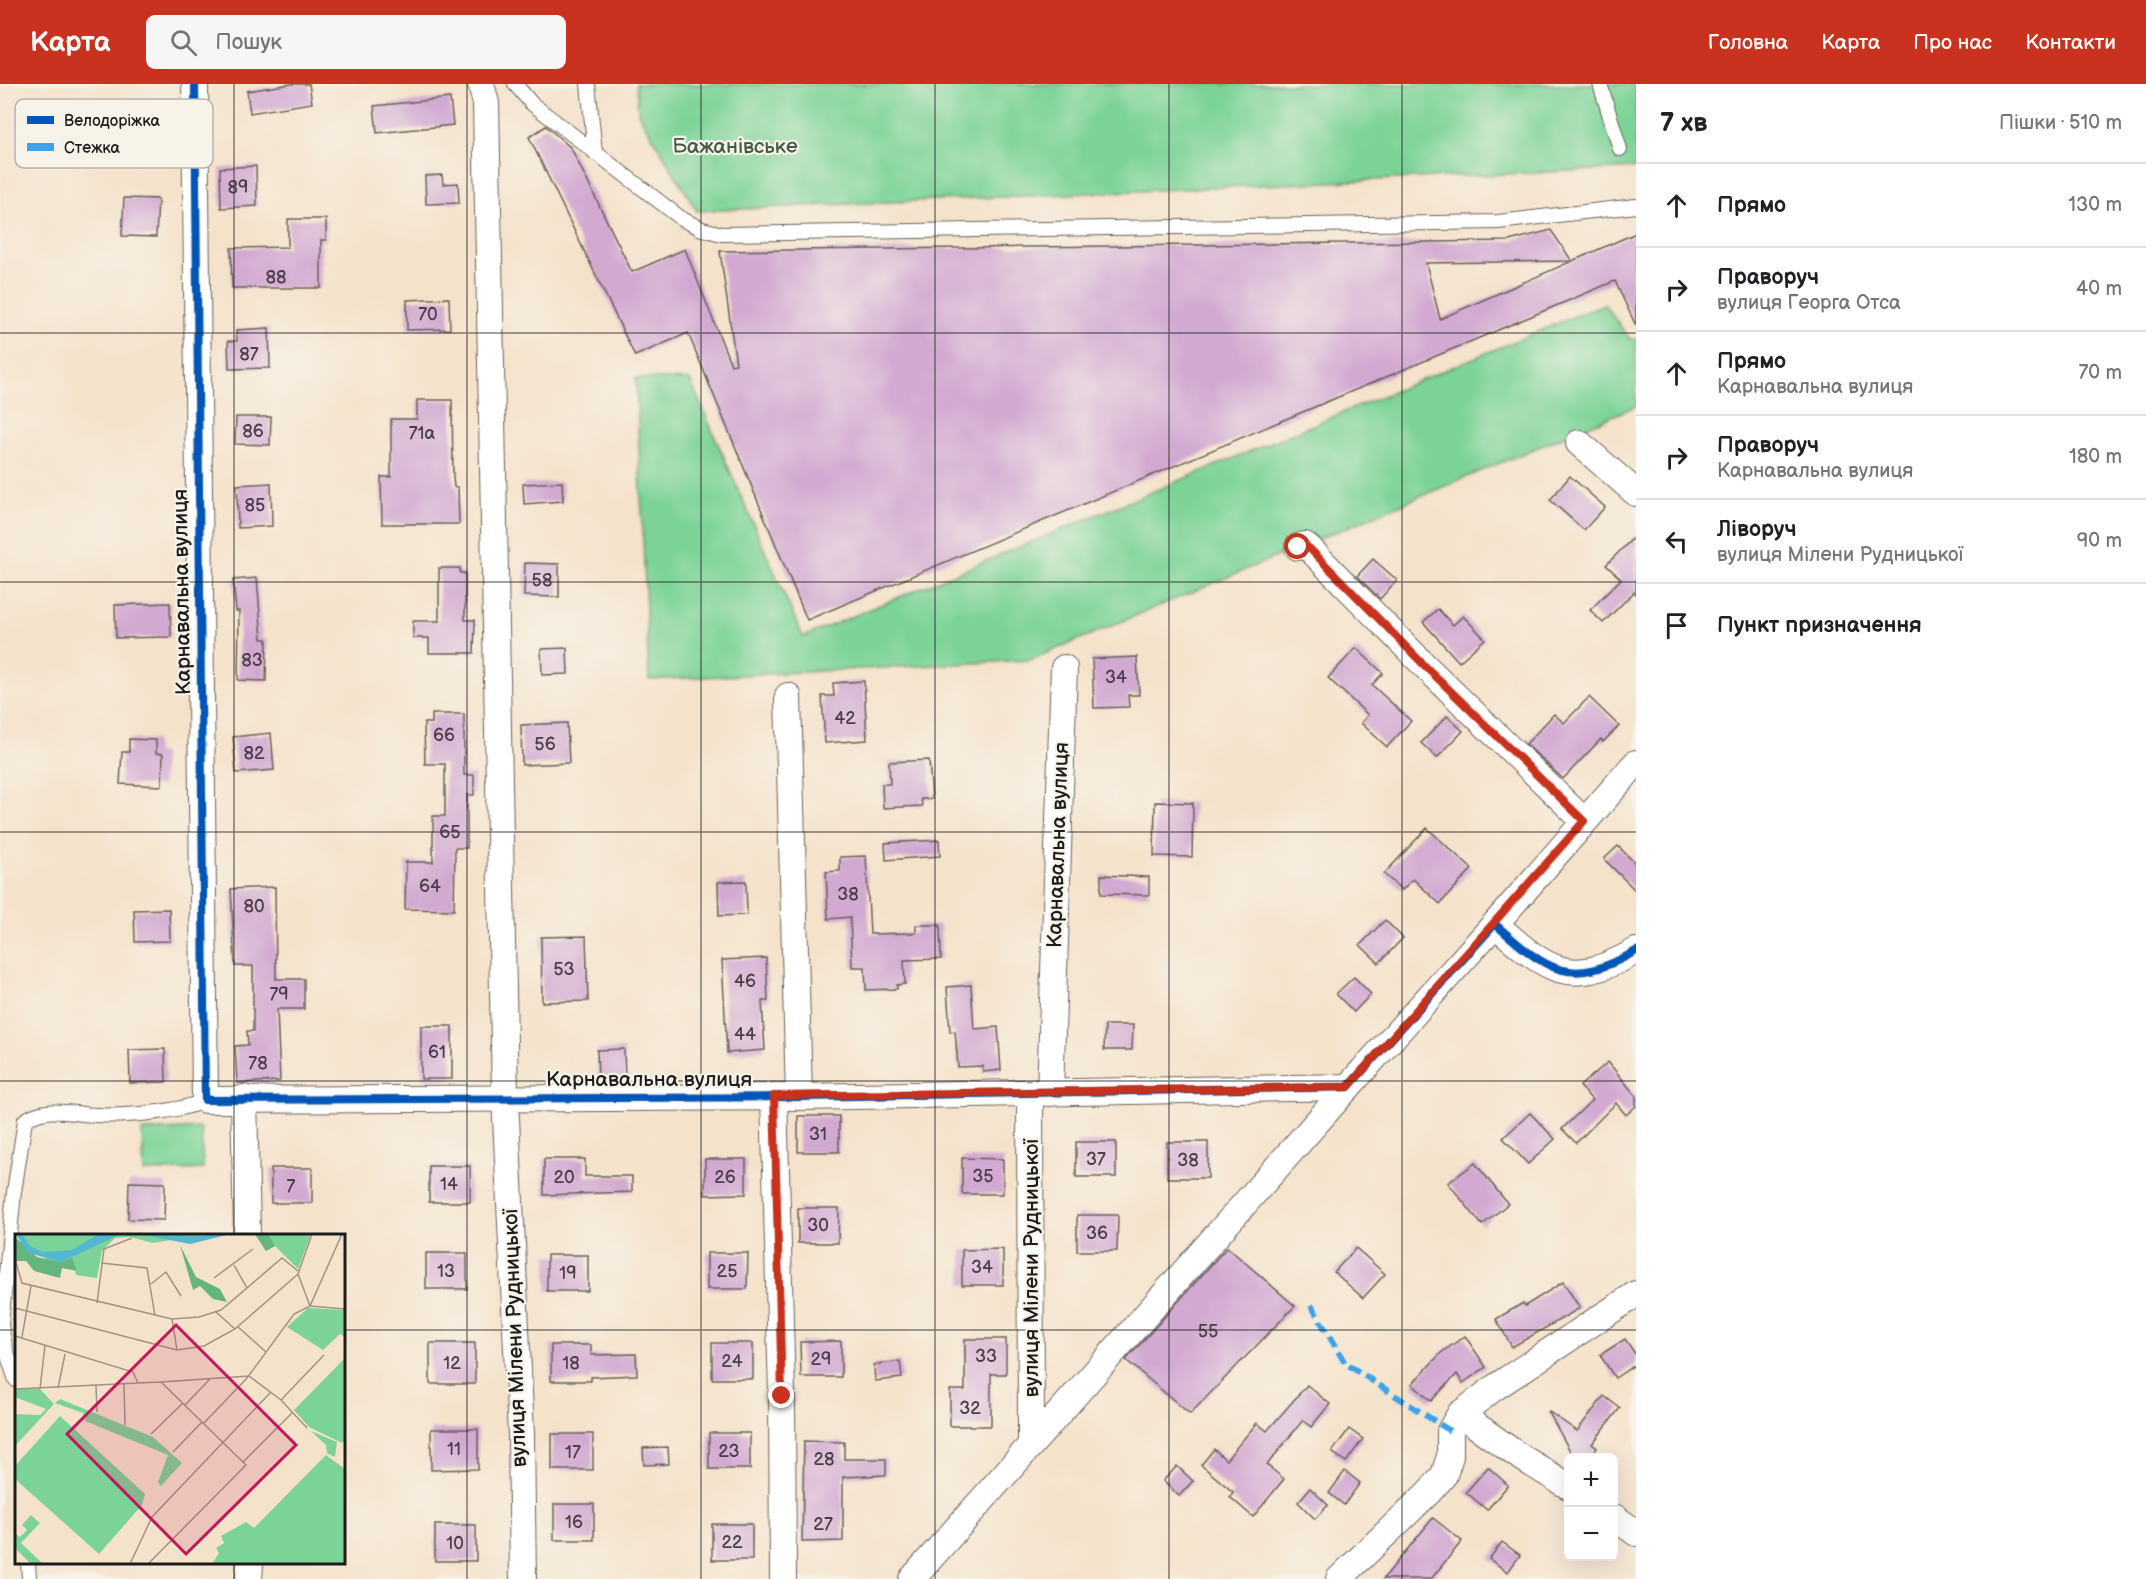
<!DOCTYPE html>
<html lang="uk">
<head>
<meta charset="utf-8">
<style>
	:root { --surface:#fff; --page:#f6f6f6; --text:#202124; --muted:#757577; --line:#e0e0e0; --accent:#c8321e }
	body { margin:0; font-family:"Balsamiq Sans",sans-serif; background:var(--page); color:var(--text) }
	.controls { position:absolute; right:18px; bottom:18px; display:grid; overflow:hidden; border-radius:9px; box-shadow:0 6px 24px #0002 }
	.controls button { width:54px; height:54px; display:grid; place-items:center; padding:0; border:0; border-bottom:2px solid var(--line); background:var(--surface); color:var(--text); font:30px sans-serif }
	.stop { position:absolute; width:18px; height:18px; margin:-14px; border:4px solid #c8321e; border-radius:50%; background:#fff }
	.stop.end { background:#c8321e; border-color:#fff; box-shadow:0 2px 6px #0008 }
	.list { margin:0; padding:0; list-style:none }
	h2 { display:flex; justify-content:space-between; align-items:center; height:78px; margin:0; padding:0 24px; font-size:26px }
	h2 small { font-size:20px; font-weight:400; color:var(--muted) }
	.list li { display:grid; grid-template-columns:39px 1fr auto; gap:18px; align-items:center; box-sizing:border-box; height:84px; padding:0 24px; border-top:2px solid var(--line) }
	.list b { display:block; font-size:22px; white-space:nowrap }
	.list p { margin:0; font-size:20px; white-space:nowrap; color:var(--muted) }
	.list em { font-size:20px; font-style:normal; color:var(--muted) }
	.icon { flex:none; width:33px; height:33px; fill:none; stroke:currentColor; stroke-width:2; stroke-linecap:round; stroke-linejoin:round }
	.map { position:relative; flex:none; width:1636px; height:1495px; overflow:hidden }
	header { display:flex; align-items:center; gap:36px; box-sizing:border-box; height:84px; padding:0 30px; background:var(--accent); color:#fff }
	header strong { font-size:28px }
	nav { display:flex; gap:33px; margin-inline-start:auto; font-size:21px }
	.search { width:420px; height:54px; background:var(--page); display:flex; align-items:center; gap:15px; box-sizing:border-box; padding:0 21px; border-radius:9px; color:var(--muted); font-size:22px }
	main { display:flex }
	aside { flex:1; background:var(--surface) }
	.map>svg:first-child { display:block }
</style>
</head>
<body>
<header>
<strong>Карта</strong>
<div class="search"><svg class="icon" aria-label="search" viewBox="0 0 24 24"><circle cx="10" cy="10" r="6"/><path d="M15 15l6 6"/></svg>Пошук</div>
<nav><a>Головна</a><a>Карта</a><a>Про нас</a><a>Контакти</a></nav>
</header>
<main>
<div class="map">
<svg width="1636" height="1495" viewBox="0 0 1636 1495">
	<rect width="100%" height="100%" fill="#f7f3e8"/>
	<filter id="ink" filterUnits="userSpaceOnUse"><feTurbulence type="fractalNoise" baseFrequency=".0167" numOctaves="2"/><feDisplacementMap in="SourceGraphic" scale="12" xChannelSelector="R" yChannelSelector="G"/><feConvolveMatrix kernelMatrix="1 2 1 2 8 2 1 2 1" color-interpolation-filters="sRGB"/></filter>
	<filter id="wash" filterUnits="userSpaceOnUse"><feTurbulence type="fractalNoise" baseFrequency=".008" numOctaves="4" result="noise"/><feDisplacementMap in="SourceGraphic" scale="24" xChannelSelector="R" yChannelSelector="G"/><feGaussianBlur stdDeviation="1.35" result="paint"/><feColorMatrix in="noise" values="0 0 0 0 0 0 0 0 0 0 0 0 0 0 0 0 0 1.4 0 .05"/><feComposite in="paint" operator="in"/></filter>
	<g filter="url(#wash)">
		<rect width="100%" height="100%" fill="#f5e2cb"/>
		<g fill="#7cd397" stroke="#4c785a" stroke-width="1.5">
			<polygon points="636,0 1636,0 1636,84 697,127 638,29"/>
			<polygon points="1604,220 1630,255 1636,255 1636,322 1030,576 649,596 636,294 690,296 803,553"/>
			<polygon points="201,1044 203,1085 144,1088 142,1047"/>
		</g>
		<g id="blocks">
			<g fill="#d2a9d1">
				<polygon points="291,0 309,0 312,19 250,29 247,7"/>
				<polygon points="450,14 453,41 377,49 374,22"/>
				<polygon points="546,42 571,64 632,188 685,165 731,281 736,280 720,167 1509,157 1551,146 1572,177 1426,179 1440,235 1636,149 1636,242 1615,197 807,536 688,249 635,272 529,53"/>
				<polygon points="256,82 257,122 221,124 220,84"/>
				<polygon points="442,91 443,100 458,99 459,119 426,120 425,92"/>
				<polygon points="124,114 158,115 156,153 122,152"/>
				<polygon points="288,135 326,135 326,156 321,156 321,204 232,204 231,164 288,163"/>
				<polygon points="449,214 450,245 407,246 407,216"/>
				<polygon points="269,244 270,284 229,285 228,257 237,257 236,246"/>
				<polygon points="417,316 452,316 453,392 454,403 458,403 459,440 382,440 381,393 391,393 391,335 417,335"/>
				<polygon points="236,333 271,333 270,361 235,360"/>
				<polygon points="1570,392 1605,423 1584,446 1550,416"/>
				<polygon points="562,398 563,417 524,420 523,400"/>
				<polygon points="271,399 272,442 238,444 237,401"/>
				<polygon points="1636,451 1636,510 1634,508 1603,539 1590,526 1621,495 1606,481"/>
				<polygon points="1373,475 1397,496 1380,515 1357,492"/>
				<polygon points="525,479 559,480 559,513 524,512"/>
				<polygon points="439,484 460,484 460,489 465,489 465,536 475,536 474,569 429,569 429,554 413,554 413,537 439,537"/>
				<polygon points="257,494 262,555 267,555 266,597 238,596 239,527 236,527 233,496"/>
				<polygon points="170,519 171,553 116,554 115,521"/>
				<polygon points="1438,525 1453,541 1463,532 1485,555 1459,578 1423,538"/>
				<polygon points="567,564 568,590 542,591 541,565"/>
				<polygon points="1356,564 1383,589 1372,601 1411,637 1387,663 1361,639 1368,631 1328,594"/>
				<polygon points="1137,573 1139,611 1128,611 1129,623 1094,624 1092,575"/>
				<polygon points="864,597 867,656 825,659 822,612 834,612 833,599"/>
				<polygon points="1589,613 1619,642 1603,658 1601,655 1563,695 1526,660 1554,630 1564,639"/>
				<polygon points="432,630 464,630 464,691 474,691 474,711 467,711 467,764 455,764 454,826 405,825 406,778 433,778 433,732 445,732 445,680 425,680 424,639 432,639"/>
				<polygon points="1447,632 1463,647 1437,674 1421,659"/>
				<polygon points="567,639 569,679 522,681 521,641"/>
				<polygon points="271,649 274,686 236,689 233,653"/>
				<polygon points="129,655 156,656 156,669 163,670 162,702 120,700 122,668 129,668"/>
				<polygon points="929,676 932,715 921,715 922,722 883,724 882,700 890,700 889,678"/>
				<polygon points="1155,718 1193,719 1192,773 1154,772"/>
				<polygon points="1427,744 1472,785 1440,820 1413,795 1402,806 1384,790"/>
				<polygon points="939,756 940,772 886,776 885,759"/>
				<polygon points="1618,762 1636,780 1636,807 1604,775"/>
				<polygon points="866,772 870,850 916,849 916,841 940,841 941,875 904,876 905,900 897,901 897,905 866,906 865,883 852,883 850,833 828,835 826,788 840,787 840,773"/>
				<polygon points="1101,791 1149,793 1149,811 1101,810"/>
				<polygon points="746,797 747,831 719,832 718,798"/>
				<polygon points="275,803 276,895 304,895 304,925 277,925 280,997 237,999 235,962 248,961 247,947 253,947 253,882 235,882 231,805"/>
				<polygon points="169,825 170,857 135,858 134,826"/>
				<polygon points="1385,836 1403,854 1379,879 1360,861"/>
				<polygon points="586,852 588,917 542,918 541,853"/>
				<polygon points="766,874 768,917 762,917 765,966 727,969 722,876"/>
				<polygon points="1354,893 1371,910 1354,928 1336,910"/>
				<polygon points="971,901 974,945 998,943 1001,986 983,988 983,982 958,983 955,947 950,948 947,903"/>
				<polygon points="1105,941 1133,941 1132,966 1104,966"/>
				<rect x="421" y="942" width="31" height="53"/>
				<polygon points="165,965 166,998 130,999 129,966"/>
				<polygon points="624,965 625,993 598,995 597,966"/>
				<polygon points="1608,978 1636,1012 1636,1022 1626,1031 1616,1019 1576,1059 1562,1045 1592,1016 1580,1002"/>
				<polygon points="1530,1029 1555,1055 1528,1080 1503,1054"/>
				<rect x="798" y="1032" width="41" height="36"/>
				<rect x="1076" y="1058" width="40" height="35"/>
				<rect x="1167" y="1058" width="41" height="36"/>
				<polygon points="962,1074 1003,1075 1003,1110 962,1110"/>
				<polygon points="544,1075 585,1075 585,1092 632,1092 632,1108 544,1111"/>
				<polygon points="705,1075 746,1075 746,1110 705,1111"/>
				<polygon points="1475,1079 1508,1120 1482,1141 1448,1099"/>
				<rect x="429" y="1082" width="41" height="36"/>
				<rect x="271" y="1084" width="41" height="35"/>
				<polygon points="129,1098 165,1099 164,1136 128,1135"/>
				<polygon points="798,1124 839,1124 838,1159 798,1159"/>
				<polygon points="1077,1131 1118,1131 1117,1167 1077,1167"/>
				<polygon points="1227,1163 1295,1222 1190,1330 1126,1276"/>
				<polygon points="1356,1164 1385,1190 1363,1214 1334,1188"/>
				<polygon points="1003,1165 1003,1201 962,1201 962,1166"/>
				<rect x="426" y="1169" width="41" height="36"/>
				<polygon points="707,1169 748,1169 747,1205 707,1205"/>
				<rect x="547" y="1171" width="41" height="36"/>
				<polygon points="1563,1198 1580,1224 1512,1263 1496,1235 1523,1219 1525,1222"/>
				<polygon points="1465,1252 1486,1283 1463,1299 1457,1290 1431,1317 1412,1300 1442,1268"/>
				<polygon points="965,1255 1006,1255 1006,1290 991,1290 991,1342 950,1342 950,1306 965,1306"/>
				<polygon points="1625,1255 1636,1271 1636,1280 1615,1294 1600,1271"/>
				<polygon points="841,1257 841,1293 801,1293 800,1258"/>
				<rect x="430" y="1259" width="45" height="41"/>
				<rect x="712" y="1259" width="41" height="36"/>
				<polygon points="551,1261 591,1261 591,1271 636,1270 637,1291 591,1293 591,1297 551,1297"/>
				<polygon points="900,1277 902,1294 875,1297 874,1281"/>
				<polygon points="1307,1301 1330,1320 1311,1343 1303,1336 1267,1381 1284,1395 1253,1433 1230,1413 1233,1408 1201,1381 1214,1365 1226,1376 1257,1339 1267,1347"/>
				<polygon points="1604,1312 1620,1324 1592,1360 1597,1364 1590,1374 1574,1374 1548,1327 1577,1347"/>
				<polygon points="431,1345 478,1345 478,1385 431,1386"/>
				<polygon points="1349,1345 1363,1355 1346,1378 1332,1368"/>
				<rect x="709" y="1349" width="41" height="36"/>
				<rect x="552" y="1350" width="41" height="36"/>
				<polygon points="804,1357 844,1358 844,1375 886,1375 886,1391 843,1393 843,1457 802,1458"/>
				<polygon points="668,1363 669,1380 644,1381 643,1364"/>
				<polygon points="1177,1382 1193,1397 1179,1412 1163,1397"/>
				<polygon points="1488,1383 1508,1401 1487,1426 1466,1408"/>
				<polygon points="1345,1387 1360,1399 1344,1421 1329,1409"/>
				<polygon points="1310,1404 1328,1421 1315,1435 1298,1418"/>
				<rect x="554" y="1420" width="40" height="36"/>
				<polygon points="1433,1434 1462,1457 1431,1495 1383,1495"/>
				<rect x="712" y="1440" width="40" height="36"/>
				<rect x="435" y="1441" width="41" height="36"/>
				<polygon points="1502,1458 1520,1471 1508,1488 1489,1475"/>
			</g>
		</g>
	</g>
	<g filter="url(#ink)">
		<use href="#blocks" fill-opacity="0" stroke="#686159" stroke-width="1.5"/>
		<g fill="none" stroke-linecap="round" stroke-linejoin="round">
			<defs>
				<g id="service">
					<polyline points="515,0 531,19 682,135 702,145 722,150 1498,138 1636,122"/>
					<polyline points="588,0 595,69"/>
					<polyline points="1600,0 1620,65"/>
					<path d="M16,1296L6,1266L1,1241L14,1108L25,1036C48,1021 71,1030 96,1031C123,1033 182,1028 205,1016"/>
					<polyline points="28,1478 29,1495"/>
				</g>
				<g id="minor">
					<path d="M195,0L205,1016L799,1013L1348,1003L1495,840C1547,886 1569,906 1636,867"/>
					<polyline points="481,0 486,19 505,1013 521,1350 523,1495"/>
					<polyline points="1579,359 1636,409"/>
					<polyline points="1298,463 1305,461 1310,465 1424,581 1584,737"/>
					<polyline points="788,612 799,1013"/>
					<polyline points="1495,840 1636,679"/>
					<polyline points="1030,1009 1031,1359"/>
					<polyline points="1050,1009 1064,584"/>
					<polyline points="774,1012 782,1312 783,1495"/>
					<polyline points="244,1014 247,1152"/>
					<polyline points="1460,1330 1516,1370 1568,1402"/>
					<polyline points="1614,1433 1636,1449"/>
					<polyline points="249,1495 250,1478"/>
					<polyline points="912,1495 1348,1003"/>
					<polyline points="1339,1495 1429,1408 1444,1391 1450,1372 1450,1347 1460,1330 1494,1304 1636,1210"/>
				</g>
			</defs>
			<use href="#service" stroke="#686159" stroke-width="16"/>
			<use href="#minor" stroke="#686159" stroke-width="28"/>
			<use href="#service" stroke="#fff" stroke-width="14"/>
			<use href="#minor" stroke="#fff" stroke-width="26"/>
			<polyline stroke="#3da2ea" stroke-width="6" stroke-dasharray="12 6" stroke-linecap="butt" points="1311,1221 1345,1279 1450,1347"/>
			<defs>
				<path id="cycleway" d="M195,0L205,1016L799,1013L1348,1003L1495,840C1547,886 1569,906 1636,867"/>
			</defs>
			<use href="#cycleway" stroke="#f7f3e8" stroke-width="11"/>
			<use href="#cycleway" stroke="#0057b8" stroke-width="8"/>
		</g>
	</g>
	<g fill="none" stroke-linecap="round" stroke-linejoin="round" filter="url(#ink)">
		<polyline stroke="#c8321e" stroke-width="8" points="782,1312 774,1012 1348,1003 1584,737 1424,581 1310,465 1305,461 1298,463"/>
	</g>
	<path fill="none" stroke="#1c1c1c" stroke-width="1.5" stroke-opacity="0.55" d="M234,0V1152M467,0V1495M701,0V1495M935,0V1495M1169,0V1495M1402,0V1495M0,249H1636M0,498H1636M0,748H1636M0,997H1636M0,1246H16M344,1246H1636M234,1478V1495"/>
	<g text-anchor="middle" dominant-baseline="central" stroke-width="4.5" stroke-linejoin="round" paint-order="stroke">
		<g font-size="18" fill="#4a3f49">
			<text x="238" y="103">89</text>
			<text x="276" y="193">88</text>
			<text x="428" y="230">70</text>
			<text x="249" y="270">87</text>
			<text x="253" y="347">86</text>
			<text x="422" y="349">71а</text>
			<text x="255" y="421">85</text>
			<text x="542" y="496">58</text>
			<text x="252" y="576">83</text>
			<text x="1116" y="593">34</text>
			<text x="845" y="634">42</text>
			<text x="444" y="651">66</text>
			<text x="545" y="660">56</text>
			<text x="254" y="669">82</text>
			<text x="450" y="748">65</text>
			<text x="430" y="802">64</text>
			<text x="848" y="810">38</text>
			<text x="254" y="822">80</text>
			<text x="564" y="885">53</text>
			<text x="745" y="897">46</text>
			<text x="279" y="910">79</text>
			<text x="745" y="950">44</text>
			<text x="437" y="968">61</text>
			<text x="258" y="979">78</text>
			<text x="818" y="1050">31</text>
			<text x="1096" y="1075">37</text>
			<text x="1188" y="1076">38</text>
			<text x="983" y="1092">35</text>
			<text x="564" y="1093">20</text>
			<text x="725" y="1093">26</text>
			<text x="449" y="1100">14</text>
			<text x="291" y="1102">7</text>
			<text x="818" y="1141">30</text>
			<text x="1097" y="1149">36</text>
			<text x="982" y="1183">34</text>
			<text x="446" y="1187">13</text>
			<text x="727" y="1187">25</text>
			<text x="568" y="1189">19</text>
			<text x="1208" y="1247">55</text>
			<text x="986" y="1272">33</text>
			<text x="821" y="1275">29</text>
			<text x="732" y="1277">24</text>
			<text x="452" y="1279">12</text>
			<text x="571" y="1279">18</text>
			<text x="970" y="1324">32</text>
			<text x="454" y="1365">11</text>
			<text x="729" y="1367">23</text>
			<text x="573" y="1368">17</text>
			<text x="824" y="1375">28</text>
			<text x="574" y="1438">16</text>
			<text x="823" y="1440">27</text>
			<text x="732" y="1458">22</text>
			<text x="455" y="1459">10</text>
		</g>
		<g font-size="21" fill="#3e5c47" stroke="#f7f3e8">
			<text x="735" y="62">Бажанівське</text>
		</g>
		<g font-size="21" fill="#1c1c1c" stroke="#f7f3e8">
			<text transform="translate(182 508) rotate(-91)">Карнавальна вулиця</text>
			<text transform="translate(1058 761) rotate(-88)">Карнавальна вулиця</text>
			<text x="649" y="995">Карнавальна вулиця</text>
			<text transform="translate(1031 1184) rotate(-90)">вулиця Мілени Рудницької</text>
			<text transform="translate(515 1254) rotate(-92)">вулиця Мілени Рудницької</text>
		</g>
	</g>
	<g transform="translate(15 1150)">
		<rect width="330" height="330" fill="#f5e2cb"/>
		<path d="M7,0H192L138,9L115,3L100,4L87,17L82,44L61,41L59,29L41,33L6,5L9,4ZM240,0H296L283,35L260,12L251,17ZM293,74L330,76V103L325,100L308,116L272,93ZM330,124V206L327,209L294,193L279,176ZM0,155H25L39,170L0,212V180L25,181L31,175L0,163ZM45,165L138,203L167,229L146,252L143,248L153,221L70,187L68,179L40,169ZM45,182L130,260L127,271L84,320L0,245V232ZM296,197L322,208L320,223L312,219L311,211ZM311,221L330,235V330H197L204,319L201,314L209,309L206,302L231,288L239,294ZM16,281L25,289L6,309L28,330L15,329L0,314V299L5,303L12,296L7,291Z" fill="#7cd397"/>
		<path d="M240,0H253L260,12L251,17ZM0,3L22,23L46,28L57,24L62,37L47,34L45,44L19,37L11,27H1ZM165,11L181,43L205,55L212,68L198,65L185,52L178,56Z" fill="#65b580"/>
		<path d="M0,0H7L15,12L28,18L57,16L83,0H106L46,28L14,19ZM124,0L176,2L216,0L175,10Z" fill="#53b7d2"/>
		<path fill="none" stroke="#9e9385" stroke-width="1.5" d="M0,25L7,49L157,85L184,83L206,76L267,24L283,37M86,29L132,34L140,82M219,31L232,54M199,44L238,15M136,50L151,38L166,62M82,69L89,15L117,4M295,72L327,0M295,72L283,40L297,0M0,74L162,116L189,112L220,95L283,40M201,78L220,95M157,85L162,116M223,93L251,118M0,102L118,138L123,149L146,148L231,231L133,330M7,103L16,52M146,148L234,142L266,166L292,194M109,150L110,191M81,152L82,178M43,154L50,120M0,155L123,149M25,155L30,111M266,166L309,121M170,171L195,145M189,189L232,144L279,80L295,72L330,75M136,200L168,169M158,218L187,188M228,228L278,178M115,330L137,283L256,158"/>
		<path fill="#c2185b" fill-opacity="0.15" stroke="#c2185b" stroke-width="3" d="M161,91L281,211L171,320L52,200Z"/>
		<rect width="330" height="330" fill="none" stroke="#1c1c1c" stroke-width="3"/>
	</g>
	<rect x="15" y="15" width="198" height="69" rx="9" fill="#f7f3e8" stroke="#b5b2ab" stroke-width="1.5"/>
	<rect x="27" y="32" width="27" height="8" fill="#0057b8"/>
	<rect x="27" y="59" width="27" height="8" fill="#3da2ea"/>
	<g font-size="16" fill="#1c1c1c">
		<text x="64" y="42">Велодоріжка</text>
		<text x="64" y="69">Стежка</text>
	</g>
</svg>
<div class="controls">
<button>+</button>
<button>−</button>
</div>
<div class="stop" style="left:1298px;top:463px"></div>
<div class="stop end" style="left:782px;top:1312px"></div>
</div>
<aside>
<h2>7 хв<small>Пішки · 510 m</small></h2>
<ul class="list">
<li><svg class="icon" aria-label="ahead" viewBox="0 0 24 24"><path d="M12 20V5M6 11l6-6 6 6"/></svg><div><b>Прямо</b></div><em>130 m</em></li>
<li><svg class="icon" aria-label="right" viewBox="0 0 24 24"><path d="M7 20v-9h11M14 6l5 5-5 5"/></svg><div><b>Праворуч</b><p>вулиця Георга Отса</p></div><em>40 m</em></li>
<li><svg class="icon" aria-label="ahead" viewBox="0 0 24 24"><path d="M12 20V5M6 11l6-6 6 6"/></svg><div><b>Прямо</b><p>Карнавальна вулиця</p></div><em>70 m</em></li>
<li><svg class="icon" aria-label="right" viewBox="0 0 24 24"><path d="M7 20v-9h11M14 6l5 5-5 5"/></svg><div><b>Праворуч</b><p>Карнавальна вулиця</p></div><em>180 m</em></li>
<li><svg class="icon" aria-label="left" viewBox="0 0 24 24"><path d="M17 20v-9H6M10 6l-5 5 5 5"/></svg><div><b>Ліворуч</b><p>вулиця Мілени Рудницької</p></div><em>90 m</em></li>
<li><svg class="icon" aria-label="arrive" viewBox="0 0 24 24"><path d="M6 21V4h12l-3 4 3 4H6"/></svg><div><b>Пункт призначення</b></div></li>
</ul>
</aside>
</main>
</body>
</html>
